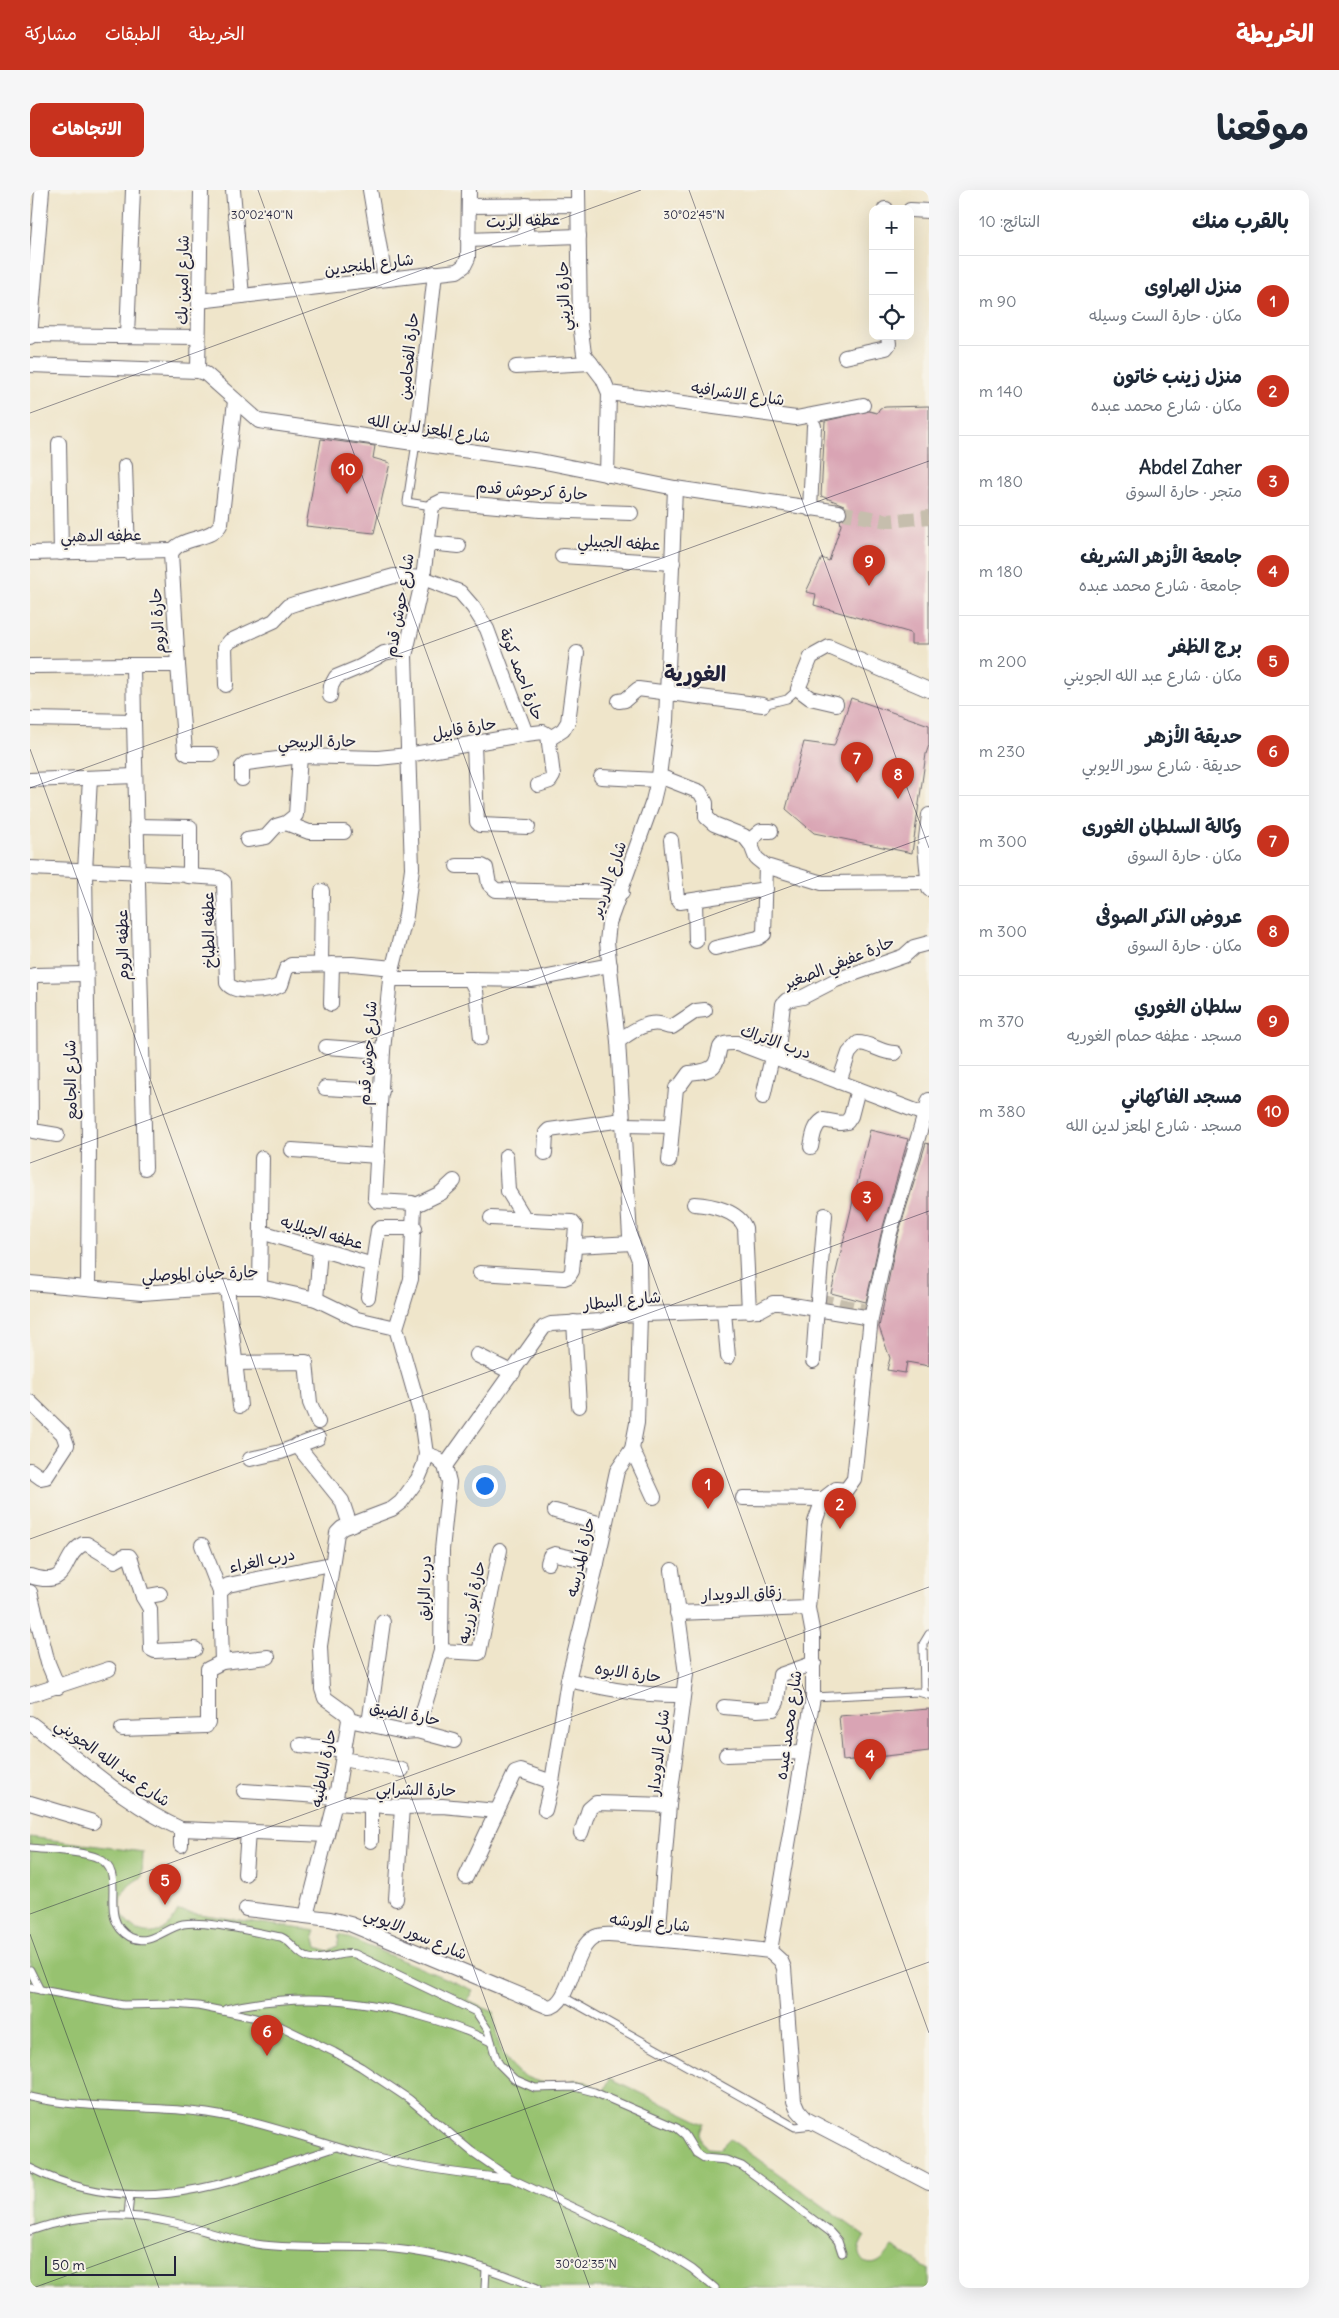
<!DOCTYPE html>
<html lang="ar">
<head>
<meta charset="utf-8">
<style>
	:root { --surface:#fff; --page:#f6f6f7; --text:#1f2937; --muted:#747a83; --line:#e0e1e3; --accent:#c8321e }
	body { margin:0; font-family:Delius,"Playpen Sans Arabic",sans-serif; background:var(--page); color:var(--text); direction:rtl }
	.controls { position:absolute; right:15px; top:15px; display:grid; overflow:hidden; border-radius:10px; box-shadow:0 5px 20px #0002 }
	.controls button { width:45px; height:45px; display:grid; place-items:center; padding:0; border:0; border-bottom:1px solid var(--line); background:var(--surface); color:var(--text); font:25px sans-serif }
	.scale { position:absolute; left:15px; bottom:12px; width:131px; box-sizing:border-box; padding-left:5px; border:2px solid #22223b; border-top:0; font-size:14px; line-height:18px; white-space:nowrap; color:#22223b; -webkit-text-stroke:4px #f7f3e8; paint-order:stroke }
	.you { position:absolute; left:454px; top:1295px; width:18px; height:18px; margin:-12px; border:4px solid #fff; border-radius:50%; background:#1a73e8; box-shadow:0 0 0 8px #1a73e833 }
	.badge { display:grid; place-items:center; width:32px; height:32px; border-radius:50%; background:var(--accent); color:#fff; font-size:16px; font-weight:700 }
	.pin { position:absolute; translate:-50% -41px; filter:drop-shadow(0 1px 2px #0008) }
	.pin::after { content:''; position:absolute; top:26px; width:18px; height:15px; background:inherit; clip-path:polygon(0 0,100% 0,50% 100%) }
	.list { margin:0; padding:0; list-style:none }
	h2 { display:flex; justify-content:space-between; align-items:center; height:65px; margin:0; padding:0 20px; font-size:21px }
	h2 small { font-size:16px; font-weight:400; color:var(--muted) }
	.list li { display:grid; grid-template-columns:32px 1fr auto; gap:15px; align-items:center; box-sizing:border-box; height:90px; padding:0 20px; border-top:1px solid var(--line) }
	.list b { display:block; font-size:19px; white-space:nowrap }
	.list p { margin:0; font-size:16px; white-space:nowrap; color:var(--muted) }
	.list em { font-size:16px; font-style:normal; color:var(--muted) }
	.icon { flex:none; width:28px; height:28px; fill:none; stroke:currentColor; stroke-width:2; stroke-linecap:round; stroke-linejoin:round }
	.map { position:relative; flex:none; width:899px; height:2098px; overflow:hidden; direction:ltr; border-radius:10px }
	header { display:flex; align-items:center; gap:30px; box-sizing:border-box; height:70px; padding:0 25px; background:var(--accent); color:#fff }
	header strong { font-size:24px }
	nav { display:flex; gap:28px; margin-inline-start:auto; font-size:18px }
	.intro { display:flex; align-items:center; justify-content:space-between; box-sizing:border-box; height:120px; padding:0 30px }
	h1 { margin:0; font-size:35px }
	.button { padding:12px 22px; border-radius:10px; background:var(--accent); color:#fff; font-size:18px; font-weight:700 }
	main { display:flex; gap:30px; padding:0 30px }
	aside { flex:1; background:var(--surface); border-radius:10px; box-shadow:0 5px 20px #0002 }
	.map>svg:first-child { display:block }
</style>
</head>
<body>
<header>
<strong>الخريطة</strong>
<nav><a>الخريطة</a><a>الطبقات</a><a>مشاركة</a></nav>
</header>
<div class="intro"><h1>موقعنا</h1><a class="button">الاتجاهات</a></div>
<main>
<aside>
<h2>بالقرب منك<small>النتائج: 10</small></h2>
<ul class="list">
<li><span class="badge">1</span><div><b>منزل الهراوى</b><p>مكان · حارة الست وسيله</p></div><em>90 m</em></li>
<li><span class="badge">2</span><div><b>منزل زينب خاتون</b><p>مكان · شارع محمد عبده</p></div><em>140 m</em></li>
<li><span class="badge">3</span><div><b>Abdel Zaher</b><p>متجر · حارة السوق</p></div><em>180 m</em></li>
<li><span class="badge">4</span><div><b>جامعة الأزهر الشريف</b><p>جامعة · شارع محمد عبده</p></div><em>180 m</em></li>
<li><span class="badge">5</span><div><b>برج الظفر</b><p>مكان · شارع عبد الله الجويني</p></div><em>200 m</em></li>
<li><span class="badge">6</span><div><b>حديقة الأزهر</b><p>حديقة · شارع سور الايوبي</p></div><em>230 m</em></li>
<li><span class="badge">7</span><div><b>وكالة السلطان الغورى</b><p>مكان · حارة السوق</p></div><em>300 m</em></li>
<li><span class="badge">8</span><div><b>عروض الذكر الصوفى</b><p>مكان · حارة السوق</p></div><em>300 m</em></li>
<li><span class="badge">9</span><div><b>سلطان الغوري</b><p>مسجد · عطفه حمام الغوريه</p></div><em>370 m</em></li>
<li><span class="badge">10</span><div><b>مسجد الفاكهاني</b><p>مسجد · شارع المعز لدين الله</p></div><em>380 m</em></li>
</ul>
</aside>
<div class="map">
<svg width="899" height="2098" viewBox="0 0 899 2098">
	<rect width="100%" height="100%" fill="#f7f3e8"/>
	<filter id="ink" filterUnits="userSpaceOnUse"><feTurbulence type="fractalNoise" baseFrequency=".02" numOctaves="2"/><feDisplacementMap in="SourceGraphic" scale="10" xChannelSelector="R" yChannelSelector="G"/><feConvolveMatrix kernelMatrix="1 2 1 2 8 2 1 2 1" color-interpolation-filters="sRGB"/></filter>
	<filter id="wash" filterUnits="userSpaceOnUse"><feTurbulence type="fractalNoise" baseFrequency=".0096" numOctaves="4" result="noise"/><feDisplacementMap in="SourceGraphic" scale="20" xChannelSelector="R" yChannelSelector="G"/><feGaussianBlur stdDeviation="1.12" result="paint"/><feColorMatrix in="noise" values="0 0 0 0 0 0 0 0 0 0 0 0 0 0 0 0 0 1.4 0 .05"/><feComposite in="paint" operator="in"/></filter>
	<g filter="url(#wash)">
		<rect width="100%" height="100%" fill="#efe5ca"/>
		<path fill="#97c26f" stroke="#5c7255" d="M0,1647L113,1662L112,1687C58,1713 121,1777 148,1721L286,1741L284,1746L287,1757L298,1761L308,1756L309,1744L443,1800L437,1811L464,1822C466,1864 481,1892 527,1894C535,1894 543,1888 550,1890C558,1892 567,1898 574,1901L580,1888L675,1934C669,1943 670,1950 677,1958L690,1959L700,1949L835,2046C829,2056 825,2063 834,2072C848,2078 854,2067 863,2057L899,2079V2098H0Z"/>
		<g id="blocks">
			<g fill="#d9a4b4">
				<polygon points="899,216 899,454 881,454 881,443 784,415 786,404 776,402 792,368 799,371 811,335 810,330 816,328 818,323 814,315 791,306 795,231 839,221 847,223 850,218 856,217"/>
				<polygon points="291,249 345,256 343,268 360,273 344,343 276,336"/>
				<polygon points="821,508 899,535 899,555 896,564 882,663 784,643 756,619 774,552 804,556"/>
				<polygon points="840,940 878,949 851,1044 836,1112 801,1103"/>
				<polygon points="896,953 899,954 899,1176 877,1172 875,1183 857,1180 860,1168 849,1137 867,1048"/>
				<polygon points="899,1519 899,1561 813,1571 809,1526"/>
			</g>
		</g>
	</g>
	<g filter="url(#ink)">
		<use href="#blocks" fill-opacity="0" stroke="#6a666d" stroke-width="1"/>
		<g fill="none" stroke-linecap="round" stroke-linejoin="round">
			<g stroke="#c6bead" stroke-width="14" stroke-dasharray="14 7" stroke-linecap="butt">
				<polyline points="809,322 858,331 899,327"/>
				<polyline points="788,1110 842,1122"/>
			</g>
			<defs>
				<g id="lane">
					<polyline points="386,253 377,312 402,316"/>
					<polyline points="733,515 757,509 768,499"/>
					<polyline points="894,1503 893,1454 899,1444"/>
					<polyline points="783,1507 888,1502 899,1505"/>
					<path d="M0,1658C18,1660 53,1661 68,1668C100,1683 65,1727 100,1747C119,1757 135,1738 153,1734C176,1730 227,1743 251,1747C263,1752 267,1765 279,1768C294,1772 310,1761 325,1764L446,1822L458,1840L465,1865L469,1874L484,1889L505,1898L545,1897L564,1902L647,1938L655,1945L666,1963L674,1968L696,1970L712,1976L800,2042L808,2051L812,2063"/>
					<polyline points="0,1780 10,1800"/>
					<polyline points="0,1798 93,1815 143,1814 168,1816 222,1827 250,1836 304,1862 331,1877 379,1909 441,1961 480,1988 626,2056 662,2079 685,2098"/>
					<polyline points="532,1806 765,1937 784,1935"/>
					<path d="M196,1819C264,1803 320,1807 387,1825C413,1832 437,1840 461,1852"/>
					<path d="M0,1907C66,1922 134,1913 200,1927C248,1937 295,1955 343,1967C388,1978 432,1984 478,1988"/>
					<path d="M0,1978C109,2033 200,1992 306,1957"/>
					<polyline points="98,2025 100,2005"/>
					<path d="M0,2041C47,2024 96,2021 145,2033C174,2040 203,2051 233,2055C277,2060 321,2055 365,2059C413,2064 463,2079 507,2098"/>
					<polyline points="455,2098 456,2079"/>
				</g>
				<g id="street">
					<polyline points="203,0 212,106"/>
					<polyline points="340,0 355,89"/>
					<polyline points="548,0 550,133 554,164 573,189 579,203 577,285"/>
					<polyline points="439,16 548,15"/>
					<polyline points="855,19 856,19"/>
					<polyline points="880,20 899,21"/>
					<polyline points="496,48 496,15"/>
					<polyline points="438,50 549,46"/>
					<polyline points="169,111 427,81 434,76 438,68 439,0"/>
					<polyline points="0,145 168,147"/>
					<polyline points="97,146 103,0"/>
					<polyline points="0,147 12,0"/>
					<polyline points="815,167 856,158 859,154 858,146"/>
					<polyline points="0,175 168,181 176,184 229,231 510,271 645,298 809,322"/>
					<polyline points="486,177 561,173"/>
					<polyline points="168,181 171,0"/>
					<polyline points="579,203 766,228 833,215"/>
					<polyline points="29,253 31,363"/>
					<polyline points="386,253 405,83"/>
					<polyline points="95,276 98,362"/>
					<polyline points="780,319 784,236"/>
					<polyline points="398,353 429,356"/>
					<polyline points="0,363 142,360"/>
					<polyline points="532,366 643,373"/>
					<polyline points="148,475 155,562 158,564 182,564"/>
					<polyline points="0,476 103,475"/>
					<polyline points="196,495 195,457 200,451 244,431 258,416 267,413 364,386 393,388 430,402 443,417 457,439 496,544 513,542 518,545 523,586 520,591 508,595"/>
					<polyline points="300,506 301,496 306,487 330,477 354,463 377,458"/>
					<polyline points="589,511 595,510 608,499 733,515"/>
					<polyline points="806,514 780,508 768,499 781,467 799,457 899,500"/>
					<path d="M0,529L104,531L103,475H148L141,364C149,345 183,352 191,333L205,211"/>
					<polyline points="104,531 115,978"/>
					<polyline points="519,549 533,540 538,532 547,463"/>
					<polyline points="444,554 447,632 450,635 498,637"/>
					<polyline points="629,586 670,602 676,613 676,627 684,634 714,646 721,655 726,668 736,676 792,693 898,692"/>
					<polyline points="571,587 627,590"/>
					<polyline points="212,589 212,577 217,573 270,566 348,568 378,565 496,544"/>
					<polyline points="0,590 105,586"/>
					<polyline points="899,625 895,656 899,699"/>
					<polyline points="256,633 279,642 314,642"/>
					<polyline points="217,650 236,647 246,636 256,633 266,625 270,566"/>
					<polyline points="641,650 647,708 650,712 736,699"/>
					<polyline points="719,651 731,641 741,641"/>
					<polyline points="427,676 452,676 456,678 459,694 466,700 592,703"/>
					<polyline points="0,678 160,685 160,637 106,636"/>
					<path d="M158,686L189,688L194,692L197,793C204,805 240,801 251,795L256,779L261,775L322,774L363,778"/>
					<polyline points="665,711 666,751"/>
					<polyline points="685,758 728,748 734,744 736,676"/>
					<polyline points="291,774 292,701"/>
					<polyline points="360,789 440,789 446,801 451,848"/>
					<polyline points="440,789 502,790 580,775"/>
					<polyline points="301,814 302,774"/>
					<path d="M588,851C600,843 615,831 630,834C634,835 637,837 642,837L666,821L675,820"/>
					<polyline points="296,857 353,861"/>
					<polyline points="747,868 753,814 757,810 773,807 806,790 874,766 884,757 899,753"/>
					<path d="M809,892L819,863L828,853C841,853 851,863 865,863"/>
					<polyline points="295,898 352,901"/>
					<polyline points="733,907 742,867"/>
					<polyline points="899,910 859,1046 841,1128 824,1289 816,1300 806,1299 793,1309 785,1332 778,1418 783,1445 783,1507 740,1761 751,1771 754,1778 764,1911 768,1920 776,1929 899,1993"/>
					<polyline points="594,935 642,936"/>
					<polyline points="27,945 3,941 1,937 0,791 4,785 55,784"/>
					<path d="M781,957C783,946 784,936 793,930L810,933L817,932L821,926L828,899"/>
					<polyline points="262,960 348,966"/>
					<polyline points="515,963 516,943 519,940 593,930"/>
					<polyline points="476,966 478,1001 495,1029"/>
					<path d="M639,971L646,898L651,894L659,883C667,882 680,882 685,874C693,860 682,852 707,853L894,924"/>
					<path d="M664,1014C681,1015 709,1021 715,1038L719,1121"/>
					<polyline points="384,1016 411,1003 424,991"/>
					<polyline points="231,1042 343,1075"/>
					<polyline points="545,1056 603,1053"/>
					<polyline points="450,1083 534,1088 539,1086 542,1081 546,1037 542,1032 461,1028"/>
					<polyline points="0,1093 112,1103 197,1097 230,1097 286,1109 327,1129 366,1138"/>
					<polyline points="197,1097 210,1216"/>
					<polyline points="230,1097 232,968"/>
					<polyline points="58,1098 59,950 55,681 60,588"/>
					<polyline points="338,1107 348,1040 351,1038 385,1038"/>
					<polyline points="286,1109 290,1060"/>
					<polyline points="788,1110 795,1025"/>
					<polyline points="694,1122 698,1167"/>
					<polyline points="544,1132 549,1216"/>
					<polyline points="447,1165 483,1183"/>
					<polyline points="783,1171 787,1117"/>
					<polyline points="205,1173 276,1172 280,1213 288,1232"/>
					<polyline points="0,1212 33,1244 37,1255 16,1287 11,1288 0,1280"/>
					<polyline points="267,1255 312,1311 320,1335"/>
					<polyline points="602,1259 624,1307"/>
					<polyline points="220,1269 251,1262 288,1248"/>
					<polyline points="415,1276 514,1137 521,1134 571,1131 587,1125 730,1120 743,1113 750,1113 841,1128"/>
					<polyline points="713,1308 793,1309"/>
					<polyline points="525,1321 575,1335"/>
					<polyline points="172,1355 190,1402"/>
					<polyline points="518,1373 520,1366 525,1364 567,1373"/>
					<path d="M0,1386C42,1399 29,1368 53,1354H57L85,1371L94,1366H99L101,1369L113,1407L120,1419L121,1459L125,1461L165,1459"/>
					<polyline points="0,1402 18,1473 28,1497"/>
					<polyline points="113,1407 130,1404"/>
					<polyline points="647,1423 778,1418"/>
					<polyline points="411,1461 449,1463 470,1360"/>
					<polyline points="192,1472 238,1467"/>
					<path d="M538,1490C579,1499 610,1506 653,1505"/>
					<polyline points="0,1505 79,1479"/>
					<polyline points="694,1517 727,1520 743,1519 747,1512 750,1485 784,1473"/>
					<polyline points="319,1530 374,1542 387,1541 424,1551"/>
					<path d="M0,1533C49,1569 95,1614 151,1639L297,1645"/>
					<polyline points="339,1534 353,1432"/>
					<polyline points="92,1539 176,1536 178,1532 178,1479 192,1472 190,1402 198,1395 301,1374"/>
					<polyline points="387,1541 411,1461 412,1360 419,1292 415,1276 405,1267 396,1264"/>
					<polyline points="270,1555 315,1560"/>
					<polyline points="696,1565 773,1562"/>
					<polyline points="313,1569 372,1580"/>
					<polyline points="214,1601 305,1607"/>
					<polyline points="0,1613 63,1632"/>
					<polyline points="305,1613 372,1617 412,1616 467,1621"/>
					<polyline points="341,1616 341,1651"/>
					<polyline points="515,1620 522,1592 538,1490 567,1373 587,1281 602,1259 607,1233 610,1124 609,1070 600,1046 588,851 577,752 579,733 623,611 629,586 636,531 645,298"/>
					<polyline points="551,1643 559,1619 566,1613 639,1615"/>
					<polyline points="151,1655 151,1639"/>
					<polyline points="215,1684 218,1642"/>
					<polyline points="436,1687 485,1583 491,1581 522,1592"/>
					<polyline points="366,1709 372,1617"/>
					<path d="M216,1719L300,1729L320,1734L519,1817C541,1815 543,1756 565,1747C577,1742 595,1747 607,1748C652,1751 696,1756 740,1761"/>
					<polyline points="276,1726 305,1613 319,1530 317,1524 295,1508 292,1499 290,1456 307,1343 312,1338 362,1319 371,1312 388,1289 394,1275 396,1264 390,1222 366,1138 381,1089 384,1016 382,1013 347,1011 345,1008 353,861 360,789 376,725 382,678 375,466 393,388 402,316 412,311 510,320 601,323"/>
					<polyline points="628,1749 639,1615 656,1484 642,1380"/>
				</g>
			</defs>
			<use href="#lane" stroke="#6a666d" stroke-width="9"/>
			<use href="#street" stroke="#6a666d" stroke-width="16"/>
			<use href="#lane" stroke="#fff" stroke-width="7"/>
			<use href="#street" stroke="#fff" stroke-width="14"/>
		</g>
	</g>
	<path fill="none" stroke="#22223b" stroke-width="1" stroke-opacity="0.45" d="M228,0L899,1843M659,0L899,658M0,223L611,0M0,559L560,2098M0,598L899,271M0,973L899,646M0,1349L899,1021M0,1724L899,1397M0,1744L129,2098M3,2098L899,1772"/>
	<g text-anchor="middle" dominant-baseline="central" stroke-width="4" stroke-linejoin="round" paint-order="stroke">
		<g font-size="16" fill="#22223b" stroke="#f7f3e8">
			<text transform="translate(493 30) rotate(-2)">عطفه الزيت</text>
			<text transform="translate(339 74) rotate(-7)">شارع المنجدين</text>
			<text transform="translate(152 90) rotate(-89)">شارع امين بك</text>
			<text transform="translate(533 106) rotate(-92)">حارة الزيني</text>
			<text transform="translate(378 166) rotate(-84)">حارة الفحامين</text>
			<text transform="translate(708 203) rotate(8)">شارع الاشرافيه</text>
			<text transform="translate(399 238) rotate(8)">شارع المعز لدين الله</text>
			<text transform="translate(502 300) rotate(4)">حارة كرحوش قدم</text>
			<text transform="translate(71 345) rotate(-1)">عطفه الدهبي</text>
			<text transform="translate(589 352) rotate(3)">عطفه الجبيلي</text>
			<text transform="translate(369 415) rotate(-80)">شارع حوش قدم</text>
			<text transform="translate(127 431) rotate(-94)">حارة الروم</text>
			<text transform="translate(492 484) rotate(69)">حارة احمد كوتة</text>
			<text transform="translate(434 538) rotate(-10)">حارة قابيل</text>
			<text transform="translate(287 551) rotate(-1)">حارة الربيحي</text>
			<text transform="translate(578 689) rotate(-71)">شارع الدردير</text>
			<text transform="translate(178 740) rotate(-91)">عطفه الطباخ</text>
			<text transform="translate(92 755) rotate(-91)">عطفه الروم</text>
			<text transform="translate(809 772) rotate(-22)">حارة عفيفي الصغير</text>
			<text transform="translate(746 851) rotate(19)">درب الاتراك</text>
			<text transform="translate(337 863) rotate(-86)">شارع حوش قدم</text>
			<text transform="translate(40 890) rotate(-91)">شارع الجامع</text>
			<text transform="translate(292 1042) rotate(16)">عطفه الجبلايه</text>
			<text transform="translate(170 1083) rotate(-2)">حارة حيان الموصلي</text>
			<text transform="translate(592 1110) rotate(-6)">شارع البيطار</text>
			<text transform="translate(550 1367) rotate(-77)">حارة المدرسه</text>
			<text transform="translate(232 1370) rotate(-12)">درب الغراء</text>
			<text transform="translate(394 1398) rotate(-89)">درب الرايق</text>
			<text transform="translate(712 1403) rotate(-2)">زقاق الدويدار</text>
			<text transform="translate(441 1412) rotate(-78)">حارة أبو زريبه</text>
			<text transform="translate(598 1482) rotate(8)">حارة الابوه</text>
			<text transform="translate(375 1523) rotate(11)">حارة الضيق</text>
			<text transform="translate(758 1535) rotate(-82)">شارع محمد عبده</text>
			<text transform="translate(628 1562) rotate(-83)">شارع الدويدار</text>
			<text transform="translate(83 1572) rotate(36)">شارع عبد الله الجويني</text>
			<text transform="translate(293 1578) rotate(-79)">حارة الباطنيه</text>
			<text transform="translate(386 1599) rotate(1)">حارة الشرابي</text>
			<text transform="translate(620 1732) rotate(5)">شارع الورشه</text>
			<text transform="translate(386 1743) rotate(23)">شارع سور الايوبي</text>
		</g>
		<g font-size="21" font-weight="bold" fill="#22223b" stroke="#f7f3e8">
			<text x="665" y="483">الغورية</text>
		</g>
	</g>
	<g font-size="12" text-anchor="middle" fill="#22223b" stroke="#f7f3e8" stroke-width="4" stroke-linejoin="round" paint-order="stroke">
		<text x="664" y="29">30°02'45"N</text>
		<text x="232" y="29">30°02'40"N</text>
		<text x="556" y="2078">30°02'35"N</text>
	</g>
</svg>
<div class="controls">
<button>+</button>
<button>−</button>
<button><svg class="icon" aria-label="locate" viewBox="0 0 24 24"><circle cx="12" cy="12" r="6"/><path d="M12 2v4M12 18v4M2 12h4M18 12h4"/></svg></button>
</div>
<div class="scale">50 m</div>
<div class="you"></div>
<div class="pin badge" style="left:678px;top:1319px">1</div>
<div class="pin badge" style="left:810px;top:1339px">2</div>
<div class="pin badge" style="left:837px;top:1032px">3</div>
<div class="pin badge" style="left:840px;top:1590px">4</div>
<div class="pin badge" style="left:135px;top:1715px">5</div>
<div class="pin badge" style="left:237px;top:1866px">6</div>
<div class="pin badge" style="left:827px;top:593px">7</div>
<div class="pin badge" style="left:868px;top:609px">8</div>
<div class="pin badge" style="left:839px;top:396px">9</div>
<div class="pin badge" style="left:317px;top:304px">10</div>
</div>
</main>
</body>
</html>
